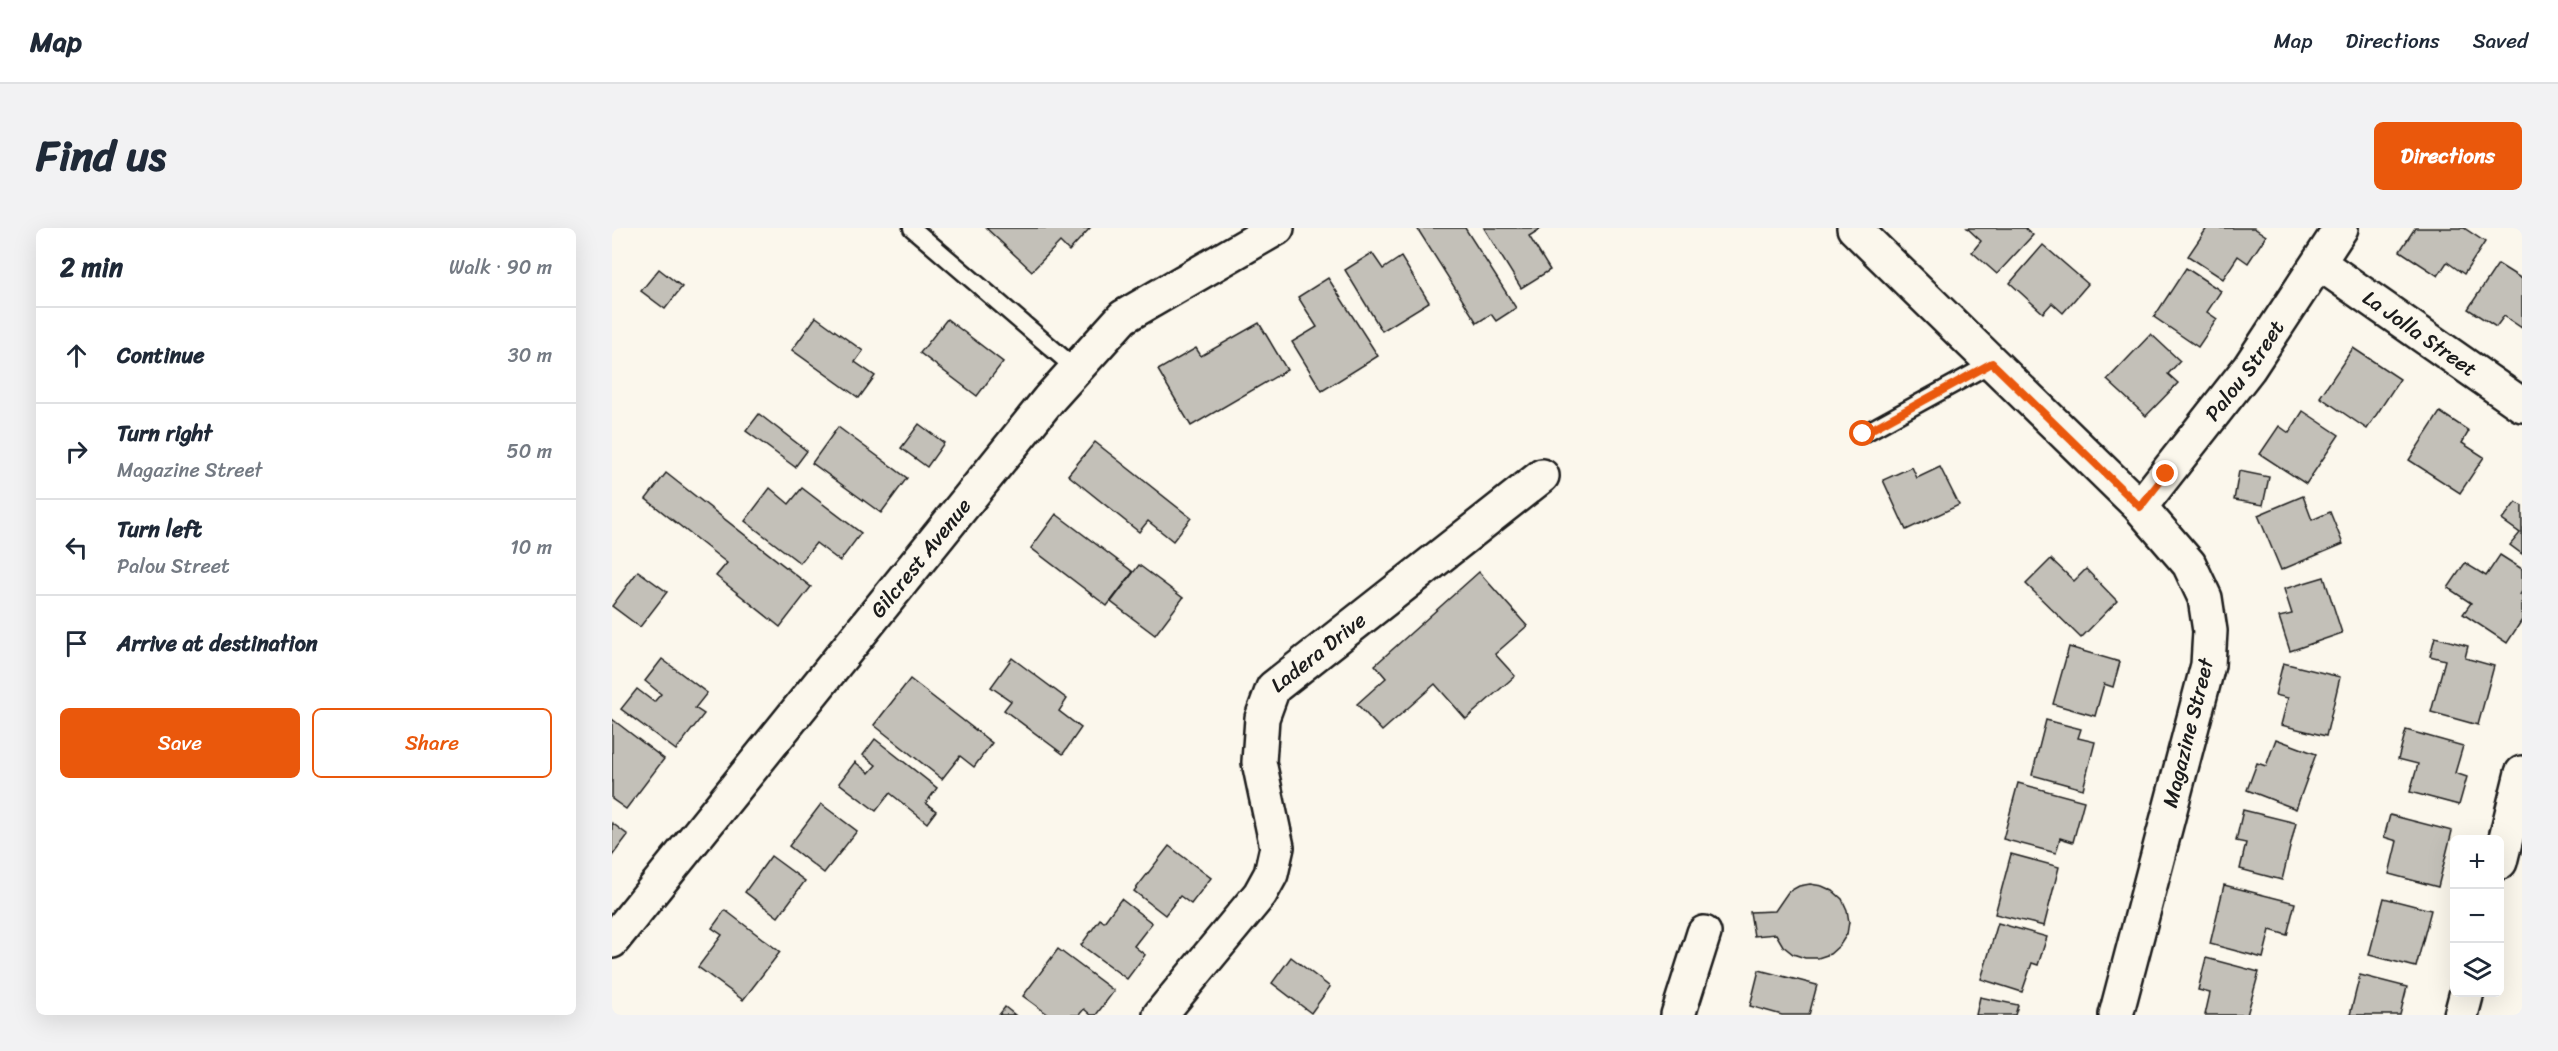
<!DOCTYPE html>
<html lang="en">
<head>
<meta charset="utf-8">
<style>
	:root { --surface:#fff; --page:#f2f2f3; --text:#1f2937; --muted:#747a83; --line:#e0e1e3; --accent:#ea580c }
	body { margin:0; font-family:Sriracha,sans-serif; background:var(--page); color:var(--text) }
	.controls { position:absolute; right:18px; bottom:18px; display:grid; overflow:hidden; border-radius:9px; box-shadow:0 6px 24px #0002 }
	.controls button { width:54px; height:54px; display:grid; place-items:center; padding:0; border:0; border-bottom:2px solid var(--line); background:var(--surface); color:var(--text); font:30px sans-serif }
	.stop { position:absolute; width:18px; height:18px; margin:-14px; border:4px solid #ea580c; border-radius:50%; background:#fff }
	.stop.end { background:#ea580c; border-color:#fff; box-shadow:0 2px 6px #0008 }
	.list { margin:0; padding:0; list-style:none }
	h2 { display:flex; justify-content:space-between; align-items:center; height:78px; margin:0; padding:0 24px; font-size:26px }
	h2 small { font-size:20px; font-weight:400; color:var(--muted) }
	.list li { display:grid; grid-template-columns:39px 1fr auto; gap:18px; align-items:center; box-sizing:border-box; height:96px; padding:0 24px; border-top:2px solid var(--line) }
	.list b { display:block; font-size:22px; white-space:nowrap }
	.list p { margin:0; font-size:20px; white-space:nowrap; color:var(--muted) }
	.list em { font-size:20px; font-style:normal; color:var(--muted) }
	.actions { display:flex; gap:12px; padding:18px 24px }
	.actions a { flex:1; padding:14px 0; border:2px solid var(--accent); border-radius:9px; text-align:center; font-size:21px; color:var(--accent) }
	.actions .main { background:var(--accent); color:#fff }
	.icon { flex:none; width:33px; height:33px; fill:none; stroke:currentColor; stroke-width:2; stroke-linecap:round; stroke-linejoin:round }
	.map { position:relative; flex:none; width:1910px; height:787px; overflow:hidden; border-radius:9px }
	header { display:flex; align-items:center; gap:36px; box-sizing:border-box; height:84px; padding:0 30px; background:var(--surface); border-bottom:2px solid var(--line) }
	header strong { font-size:28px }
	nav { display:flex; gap:33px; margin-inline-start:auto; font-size:21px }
	.intro { display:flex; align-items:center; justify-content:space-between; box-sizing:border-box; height:144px; padding:0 36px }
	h1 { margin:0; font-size:42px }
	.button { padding:15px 27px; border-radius:9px; background:var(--accent); color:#fff; font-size:21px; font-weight:700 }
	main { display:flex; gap:36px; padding:0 36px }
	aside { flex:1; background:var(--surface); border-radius:9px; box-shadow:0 6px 24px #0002 }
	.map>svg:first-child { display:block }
</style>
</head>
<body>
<header>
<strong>Map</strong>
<nav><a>Map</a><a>Directions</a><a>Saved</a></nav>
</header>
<div class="intro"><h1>Find us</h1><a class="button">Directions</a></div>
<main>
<aside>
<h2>2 min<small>Walk · 90 m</small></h2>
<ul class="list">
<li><svg class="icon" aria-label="ahead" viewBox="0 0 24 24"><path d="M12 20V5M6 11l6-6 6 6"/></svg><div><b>Continue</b></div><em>30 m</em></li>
<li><svg class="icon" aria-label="right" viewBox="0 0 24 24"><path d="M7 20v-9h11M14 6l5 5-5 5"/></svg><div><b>Turn right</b><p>Magazine Street</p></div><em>50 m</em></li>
<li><svg class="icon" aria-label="left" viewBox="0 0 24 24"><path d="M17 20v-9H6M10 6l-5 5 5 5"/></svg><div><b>Turn left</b><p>Palou Street</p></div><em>10 m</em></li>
<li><svg class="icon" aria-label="arrive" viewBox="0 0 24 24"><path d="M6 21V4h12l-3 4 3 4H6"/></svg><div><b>Arrive at destination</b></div></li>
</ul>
<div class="actions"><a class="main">Save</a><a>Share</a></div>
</aside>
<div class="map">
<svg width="1910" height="787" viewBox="0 0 1910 787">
	<rect width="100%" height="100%" fill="#fbf7ec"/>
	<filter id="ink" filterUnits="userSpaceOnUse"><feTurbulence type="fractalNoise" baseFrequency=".0167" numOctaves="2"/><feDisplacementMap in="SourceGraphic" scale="12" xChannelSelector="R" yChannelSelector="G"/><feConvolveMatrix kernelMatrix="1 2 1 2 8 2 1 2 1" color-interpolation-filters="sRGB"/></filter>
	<g filter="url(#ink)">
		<g fill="#c3c0b8" stroke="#1c1c1c" stroke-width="1.5">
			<polygon points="374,0 478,0 457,23 448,14 420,43"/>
			<polygon points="805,0 853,0 904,80 884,93 879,86 865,95"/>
			<polygon points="872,0 930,0 917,8 938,42 909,60"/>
			<polygon points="1355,0 1413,0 1421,7 1385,46 1360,24 1369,13"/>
			<polygon points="1595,0 1642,0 1654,8 1636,35 1626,28 1611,51 1576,28"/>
			<polygon points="1803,0 1852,0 1873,14 1852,46 1835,34 1826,48 1788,23"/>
			<polygon points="1431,17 1476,56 1451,85 1440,75 1431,85 1398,55"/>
			<polygon points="760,25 771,41 789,29 817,74 770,103 733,42"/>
			<polygon points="1886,36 1910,51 1910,100 1892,88 1884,99 1856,81"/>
			<polygon points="1574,40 1609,63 1595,84 1605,91 1586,119 1542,89"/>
			<polygon points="47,41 70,59 53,81 29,63"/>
			<polygon points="716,50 766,128 710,163 680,114 705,99 686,69"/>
			<polygon points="204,89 251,123 243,134 263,148 247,170 180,122"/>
			<polygon points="335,91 391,134 365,168 308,125"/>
			<polygon points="647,95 675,142 579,198 546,142 584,120 589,128"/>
			<polygon points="1539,106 1568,133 1556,146 1566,155 1534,188 1495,152"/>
			<polygon points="1741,120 1788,151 1755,201 1708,169"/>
			<polygon points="1691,183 1727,207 1694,256 1648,226 1667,198 1677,205"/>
			<polygon points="1828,184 1857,203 1850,215 1872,229 1848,265 1797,232"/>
			<polygon points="147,186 195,223 183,239 134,203"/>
			<polygon points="307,196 332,215 315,239 289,220"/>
			<polygon points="226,199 295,250 269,285 200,235"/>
			<polygon points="483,214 579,290 561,313 536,293 527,304 456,247"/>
			<polygon points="1300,239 1305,250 1328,239 1347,277 1294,302 1271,252"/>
			<polygon points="1627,243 1657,249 1651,277 1622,272"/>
			<polygon points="54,245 199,359 168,399 104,348 115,335 34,271"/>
			<polygon points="158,260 177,276 190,260 249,305 228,333 204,315 188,335 133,293"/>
			<polygon points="1691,268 1700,292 1718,284 1731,316 1669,342 1646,287"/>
			<polygon points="1904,274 1910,278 1910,326 1898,317 1908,305 1890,292"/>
			<polygon points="444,286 521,344 495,378 419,320"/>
			<polygon points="1888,327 1910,341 1910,363 1908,367 1910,368 1910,392 1895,415 1851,386 1859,375 1836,360 1853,335 1874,348"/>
			<polygon points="1439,331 1462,353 1474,341 1505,373 1469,410 1414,356"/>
			<polygon points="527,337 571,370 543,407 499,374"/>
			<polygon points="26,343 55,364 28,399 0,378"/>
			<polygon points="867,344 915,398 883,426 903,448 854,491 823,456 770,503 745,476 774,450 763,437"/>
			<polygon points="1712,349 1730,405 1678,423 1667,389 1680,386 1672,361"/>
			<polygon points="1823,409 1856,418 1853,430 1882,438 1866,497 1819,484 1833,432 1818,428"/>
			<polygon points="1457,419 1508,434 1501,459 1492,456 1483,488 1441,476"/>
			<polygon points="400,430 455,471 447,483 469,500 451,526 392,482 399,473 379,459"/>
			<polygon points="50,431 95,465 83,480 92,486 64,522 9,481 25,461 42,474 49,466 33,453"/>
			<polygon points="1671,435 1728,449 1714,508 1669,497 1676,470 1663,467"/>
			<polygon points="298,451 380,515 362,539 348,528 330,551 262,497"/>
			<polygon points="0,491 52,531 14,581 0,571"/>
			<polygon points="1434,492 1469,501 1466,510 1483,514 1471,561 1420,547"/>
			<polygon points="1794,502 1851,518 1843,545 1855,549 1847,577 1798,564 1806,536 1786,531"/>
			<polygon points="263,511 325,560 314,575 324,583 315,595 278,565 264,583 227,555 243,534 257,545 264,537 251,527"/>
			<polygon points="1664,511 1704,526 1684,581 1635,562 1645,535 1654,538"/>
			<polygon points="1406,555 1472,573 1461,614 1448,610 1444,625 1391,611"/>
			<polygon points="209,576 245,603 212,645 177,618"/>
			<polygon points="1631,582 1684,595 1670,652 1628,641 1634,615 1624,613"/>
			<polygon points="1778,587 1840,603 1826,659 1777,646 1785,613 1772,609"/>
			<polygon points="0,595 16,607 0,628"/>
			<polygon points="557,618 599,650 579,676 568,668 553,687 522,663"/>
			<polygon points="1399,626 1447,639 1432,698 1383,686"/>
			<polygon points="159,628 193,653 166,689 133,664"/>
			<polygon points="1198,656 1210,658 1221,663 1230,671 1235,682 1237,694 1235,706 1228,717 1218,726 1206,730 1193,730 1181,726 1171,718 1164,706 1142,708 1138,684 1163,683 1176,664 1187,658"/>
			<polygon points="1612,657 1683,675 1675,707 1658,702 1651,730 1598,716"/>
			<polygon points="1772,670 1819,682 1804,739 1757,727"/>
			<polygon points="509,671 540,695 522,718 533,727 515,751 469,717 488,691 492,694"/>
			<polygon points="113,682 168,724 131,772 86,739 110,707 100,700"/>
			<polygon points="1386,695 1435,709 1426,737 1420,735 1410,764 1369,751"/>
			<polygon points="446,721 502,763 484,787 479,787 472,781 467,787 437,787 411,768"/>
			<polygon points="679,729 718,759 699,785 660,755"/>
			<polygon points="1594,730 1647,744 1635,787 1593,787 1598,765 1586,762"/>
			<polygon points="1147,742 1205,757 1197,787 1170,787 1138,778"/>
			<polygon points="1748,747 1795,759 1788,787 1738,787"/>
			<polygon points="1368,769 1406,777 1403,787 1364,787"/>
			<polygon points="393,779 403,787 387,787"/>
		</g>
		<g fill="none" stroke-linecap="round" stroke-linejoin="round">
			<defs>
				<g id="service">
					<polyline points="300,0 464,141"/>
					<polyline points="1251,206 1380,135"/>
				</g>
				<g id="minor">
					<path id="s1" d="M1707,35L1910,177"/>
					<path id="s2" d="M1528,279L1637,140L1729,0"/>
					<polyline points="1888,634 1910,545"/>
					<path id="s3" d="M0,713L437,171L511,89L665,0"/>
					<path id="s4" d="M548,787L648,666L659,646L665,619L647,534L650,490L661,460L930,248"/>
					<polyline points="1066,787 1092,705"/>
					<polyline points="1849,787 1855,764"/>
				</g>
				<polyline id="tertiary" points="1242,0 1528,279 1577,336 1593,370 1598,403 1596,437 1504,787"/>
			</defs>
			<use href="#service" stroke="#1c1c1c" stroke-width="21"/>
			<use href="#minor" stroke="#1c1c1c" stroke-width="38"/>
			<use href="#tertiary" stroke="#1c1c1c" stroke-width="38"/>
			<use href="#service" stroke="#fbf7ec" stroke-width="16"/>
			<use href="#minor" stroke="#fbf7ec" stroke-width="33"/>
			<use href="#tertiary" stroke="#fbf7ec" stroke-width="33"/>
		</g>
	</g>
	<g fill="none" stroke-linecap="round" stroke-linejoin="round" filter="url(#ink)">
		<polyline stroke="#ea580c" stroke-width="8" points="1251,206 1380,135 1528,279 1554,246"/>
	</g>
	<g text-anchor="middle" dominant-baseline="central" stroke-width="4.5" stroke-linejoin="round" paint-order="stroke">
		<g font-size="21" fill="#1c1c1c" stroke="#fbf7ec">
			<text stroke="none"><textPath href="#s1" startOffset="123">La Jolla Street</textPath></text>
			<text stroke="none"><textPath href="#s2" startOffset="172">Palou Street</textPath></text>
			<text stroke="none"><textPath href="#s3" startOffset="492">Gilcrest Avenue</textPath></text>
			<text stroke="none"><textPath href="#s4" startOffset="428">Ladera Drive</textPath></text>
			<text transform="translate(1576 505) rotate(-76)">Magazine Street</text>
		</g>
	</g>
</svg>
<div class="controls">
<button>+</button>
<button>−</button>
<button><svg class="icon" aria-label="layers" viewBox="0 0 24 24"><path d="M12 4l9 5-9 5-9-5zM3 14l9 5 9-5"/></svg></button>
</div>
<div class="stop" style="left:1251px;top:206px"></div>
<div class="stop end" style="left:1554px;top:246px"></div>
</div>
</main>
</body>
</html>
